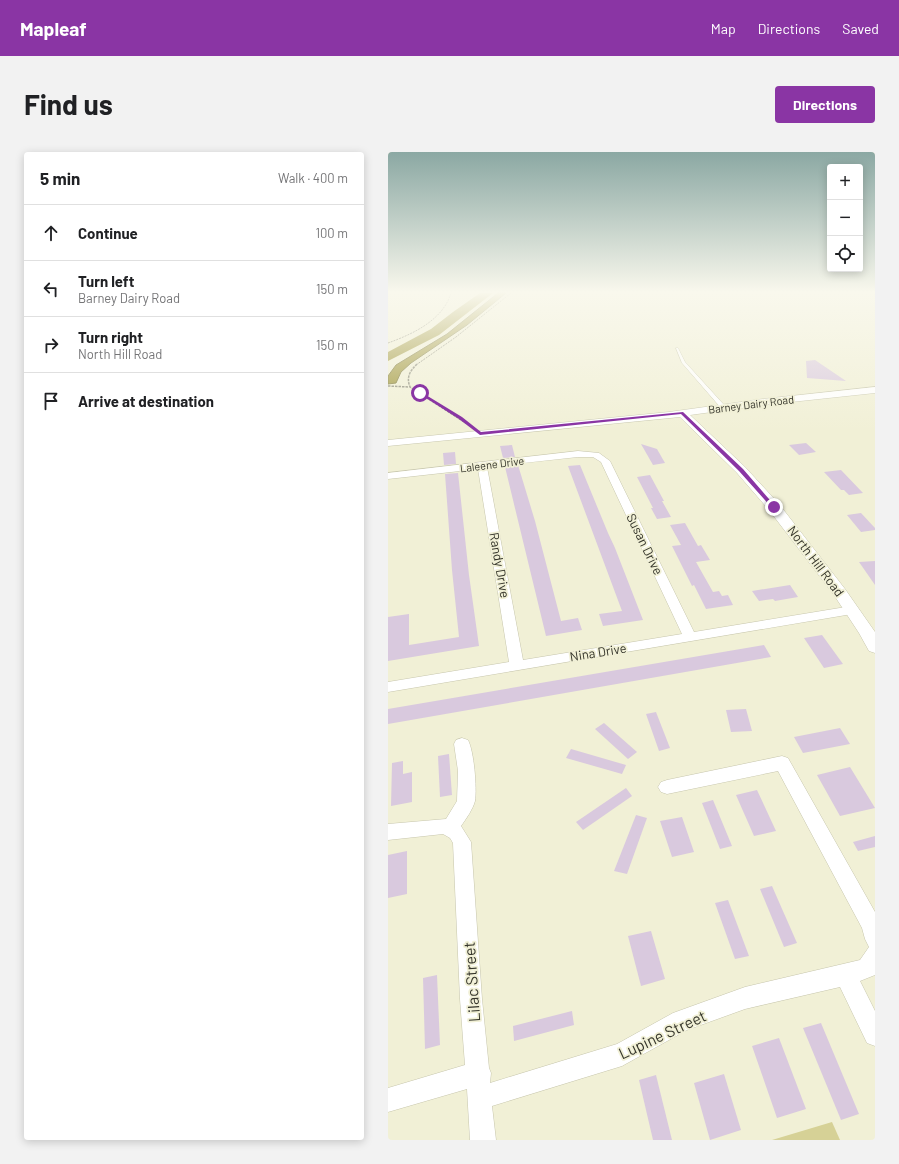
<!DOCTYPE html>
<html lang="en">
<head>
<meta charset="utf-8">
<style>
	:root { --surface:#fff; --page:#f2f2f2; --text:#202124; --muted:#757577; --line:#e0e0e0; --accent:#8a35a4 }
	body { margin:0; font-family:Barlow,sans-serif; background:var(--page); color:var(--text) }
	.controls { position:absolute; right:12px; top:12px; display:grid; overflow:hidden; border-radius:4px; box-shadow:0 2px 10px #0003 }
	.controls button { width:36px; height:36px; display:grid; place-items:center; padding:0; border:0; border-bottom:1px solid var(--line); background:var(--surface); color:var(--text); font:20px sans-serif }
	.stop { position:absolute; width:12px; height:12px; margin:-9px; border:3px solid #8a35a4; border-radius:50%; background:#fff }
	.stop.end { background:#8a35a4; border-color:#fff; box-shadow:0 1px 4px #0008 }
	.list { margin:0; padding:0; list-style:none }
	h2 { display:flex; justify-content:space-between; align-items:center; height:52px; margin:0; padding:0 16px; font-size:17px }
	h2 small { font-size:13px; font-weight:400; color:var(--muted) }
	.list li { display:grid; grid-template-columns:26px 1fr auto; gap:12px; align-items:center; box-sizing:border-box; height:56px; padding:0 16px; border-top:1px solid var(--line) }
	.list b { display:block; font-size:15px; white-space:nowrap }
	.list p { margin:0; font-size:13px; white-space:nowrap; color:var(--muted) }
	.list em { font-size:13px; font-style:normal; color:var(--muted) }
	.icon { flex:none; width:22px; height:22px; fill:none; stroke:currentColor; stroke-width:2; stroke-linecap:round; stroke-linejoin:round }
	.map { position:relative; flex:none; width:487px; height:988px; overflow:hidden; border-radius:4px }
	header { display:flex; align-items:center; gap:24px; box-sizing:border-box; height:56px; padding:0 20px; background:var(--accent); color:#fff }
	header strong { font-size:19px }
	nav { display:flex; gap:22px; margin-inline-start:auto; font-size:14px }
	.intro { display:flex; align-items:center; justify-content:space-between; box-sizing:border-box; height:96px; padding:0 24px }
	h1 { margin:0; font-size:28px }
	.button { padding:10px 18px; border-radius:4px; background:var(--accent); color:#fff; font-size:14px; font-weight:700 }
	main { display:flex; gap:24px; padding:0 24px }
	aside { flex:1; background:var(--surface); border-radius:4px; box-shadow:0 2px 10px #0003 }
	.map>svg:first-child { display:block }
</style>
</head>
<body>
<header>
<strong>Mapleaf</strong>
<nav><a>Map</a><a>Directions</a><a>Saved</a></nav>
</header>
<div class="intro"><h1>Find us</h1><a class="button">Directions</a></div>
<main>
<aside>
<h2>5 min<small>Walk · 400 m</small></h2>
<ul class="list">
<li><svg class="icon" aria-label="ahead" viewBox="0 0 24 24"><path d="M12 20V5M6 11l6-6 6 6"/></svg><div><b>Continue</b></div><em>100 m</em></li>
<li><svg class="icon" aria-label="left" viewBox="0 0 24 24"><path d="M17 20v-9H6M10 6l-5 5 5 5"/></svg><div><b>Turn left</b><p>Barney Dairy Road</p></div><em>150 m</em></li>
<li><svg class="icon" aria-label="right" viewBox="0 0 24 24"><path d="M7 20v-9h11M14 6l5 5-5 5"/></svg><div><b>Turn right</b><p>North Hill Road</p></div><em>150 m</em></li>
<li><svg class="icon" aria-label="arrive" viewBox="0 0 24 24"><path d="M6 21V4h12l-3 4 3 4H6"/></svg><div><b>Arrive at destination</b></div></li>
</ul>
</aside>
<div class="map">
<svg width="487" height="988" viewBox="0 0 487 988">
	<rect width="100%" height="100%" fill="#f1f0d6"/>
	<polygon fill="#d6d196" points="444,970 452,988 384,988"/>
	<polygon fill="#9f963b" stroke="#7f7936" points="110,141 118,141 79,173 23,211 13,220 8,231 0,232 0,224 8,213 59,182"/>
	<g fill="none" stroke-linecap="round" stroke-linejoin="round">
		<polygon fill="#9f963b" fill-rule="evenodd" points="92,141 105,141 51,183 0,209 0,200 43,177 65,160"/>
	</g>
	<g fill="#d9c9de">
		<polygon points="427,208 458,229 419,226 418,209"/>
		<polygon points="418,291 428,300 411,303 401,293"/>
		<polygon points="253,292 269,297 277,311 265,313"/>
		<polygon points="124,293 127,305 115,306 112,294"/>
		<polygon points="67,300 68,312 56,313 55,301"/>
		<polygon points="130,313 147,369 173,469 190,466 194,478 158,484 117,315"/>
		<polygon points="192,313 220,381 227,396 255,468 215,474 211,462 234,459 180,314"/>
		<polygon points="453,318 475,341 461,343 456,338 453,338 436,320"/>
		<polygon points="70,321 81,423 91,494 0,509 0,465 21,462 21,493 71,485 64,418 57,322"/>
		<polygon points="262,323 276,349 274,349 283,365 269,367 263,356 265,356 249,325"/>
		<polygon points="473,361 487,376 487,378 473,380 459,363"/>
		<polygon points="297,371 310,394 313,393 322,408 308,410 325,440 331,439 334,444 340,443 345,453 318,457 306,433 304,434 284,394 293,393 282,373"/>
		<polygon points="487,409 487,433 471,410"/>
		<polygon points="402,433 410,445 387,449 385,447 371,449 364,439"/>
		<polygon points="434,483 455,512 436,516 416,486"/>
		<polygon points="376,493 383,505 0,572 0,557"/>
		<polygon points="358,557 364,579 343,580 338,558"/>
		<polygon points="268,560 282,596 271,599 258,562"/>
		<polygon points="216,571 249,600 240,607 207,577"/>
		<polygon points="452,576 462,592 415,601 406,585"/>
		<polygon points="183,597 238,613 234,622 178,606"/>
		<polygon points="61,602 64,643 52,645 50,604"/>
		<polygon points="15,609 15,622 24,620 24,650 3,654 4,611"/>
		<polygon points="462,615 487,656 452,664 429,623"/>
		<polygon points="238,636 244,644 195,678 188,670"/>
		<polygon points="369,638 388,679 366,684 348,643"/>
		<polygon points="325,648 344,694 332,697 314,651"/>
		<polygon points="248,663 259,666 239,722 226,719"/>
		<polygon points="294,665 306,700 284,705 272,669"/>
		<polygon points="487,684 487,695 470,699 465,690"/>
		<polygon points="19,699 19,742 0,746 0,703"/>
		<polygon points="384,734 409,791 396,795 372,737"/>
		<polygon points="340,748 361,804 347,807 327,751"/>
		<polygon points="263,779 277,827 253,834 240,784"/>
		<polygon points="49,823 52,893 37,897 35,826"/>
		<polygon points="184,859 186,873 126,889 125,874"/>
		<polygon points="433,871 471,962 453,968 415,876"/>
		<polygon points="391,886 418,957 389,966 364,894"/>
		<polygon points="336,922 353,978 322,988 306,931"/>
		<polygon points="268,923 284,988 265,988 251,928"/>
	</g>
	<g fill="none" stroke-linecap="round" stroke-linejoin="round">
		<defs>
			<polygon id="service" points="288,196 290,196 297,210 337,254 337,256 333,256 294,211"/>
			<g id="minor">
				<path d="M190,299L211,301L222,309L306,480L464,454L469,455L471,458L469,461L464,462L0,540V530L121,510L90,317L0,327V321ZM190,305H205L213,310L294,482L135,508L99,315Z"/>
				<path d="M74,586L80,588C86,599 89,636 87,649C85,657 78,667 73,674L83,690L94,847L101,916L103,921L102,931L229,892L285,861L357,835L472,808L481,795L477,787L474,776L390,619L279,642L273,640L270,635L273,630L279,628L394,604L400,606L487,760V823L472,829L487,859V894L479,891L452,835L357,857L299,878L234,914L104,954L108,988H82L79,937L0,960V936L77,913L72,847L65,691L62,686L55,682L0,688V672L58,667L69,649L70,619L66,592L68,588Z"/>
			</g>
			<polygon id="tertiary" points="487,235 487,241 375,253 302,263 357,315 391,352 457,437 487,480 487,501 481,499 471,481 446,443 381,358 349,321 292,265 0,294 0,288 281,260 375,247"/>
		</defs>
		<use href="#service" stroke="#c7c6ad" stroke-width="1"/>
		<use href="#minor" stroke="#c7c6ad" stroke-width="1"/>
		<use href="#tertiary" stroke="#c7c6ad" stroke-width="1"/>
		<g stroke="#8f8e7d" stroke-width="1" stroke-dasharray="2 1" stroke-linecap="butt">
			<path d="M0,191C25,182 55,168 63,141"/>
			<polyline points="28,213 68,185 123,141"/>
		</g>
		<g stroke="#8f8e7d" stroke-width="1.5" stroke-dasharray="2.5 1" stroke-linecap="butt">
			<path d="M29,212C22,219 18,225 22,235L81,273"/>
			<polyline points="0,234 21,235"/>
		</g>
		<use href="#service" fill="#fff" fill-rule="evenodd"/>
		<use href="#minor" fill="#fff" fill-rule="evenodd"/>
		<use href="#tertiary" fill="#fff" fill-rule="evenodd"/>
	</g>
	<linearGradient id="sky" x2="0" y2="1"><stop stop-color="#8ba8a3"/><stop offset="0.5" stop-color="#f9f8ed"/><stop offset="1" stop-color="#f9f8ed" stop-opacity="0"/></linearGradient>
	<rect width="487" height="280" fill="url(#sky)"/>
	<polygon fill="#8a35a4" points="30,240 33,240 74,265 93,280 295,260 355,317 388,355 384,356 351,319 293,262 92,283 71,267 30,241"/>
	<g text-anchor="middle" dominant-baseline="central" stroke-width="3.5" stroke-linejoin="round" paint-order="stroke">
		<g font-size="11" fill="#35352b" stroke="#f1f0d6">
			<text transform="translate(363 252) rotate(-7)">Barney Dairy Road</text>
			<text transform="translate(104 312) rotate(-7)">Laleene Drive</text>
		</g>
		<g font-size="13" fill="#35352b" stroke="#f1f0d6">
			<text transform="translate(257 392) rotate(64)">Susan Drive</text>
			<text transform="translate(428 409) rotate(53)">North Hill Road</text>
			<text transform="translate(112 413) rotate(80)">Randy Drive</text>
			<text transform="translate(210 500) rotate(-9)">Nina Drive</text>
		</g>
		<g font-size="16" fill="#35352b" stroke="#f1f0d6">
			<text transform="translate(83 830) rotate(-94)">Lilac Street</text>
			<text transform="translate(274 882) rotate(-25)">Lupine Street</text>
		</g>
	</g>
</svg>
<div class="controls">
<button>+</button>
<button>−</button>
<button><svg class="icon" aria-label="locate" viewBox="0 0 24 24"><circle cx="12" cy="12" r="6"/><path d="M12 2v4M12 18v4M2 12h4M18 12h4"/></svg></button>
</div>
<div class="stop" style="left:32px;top:241px"></div>
<div class="stop end" style="left:386px;top:355px"></div>
</div>
</main>
</body>
</html>
